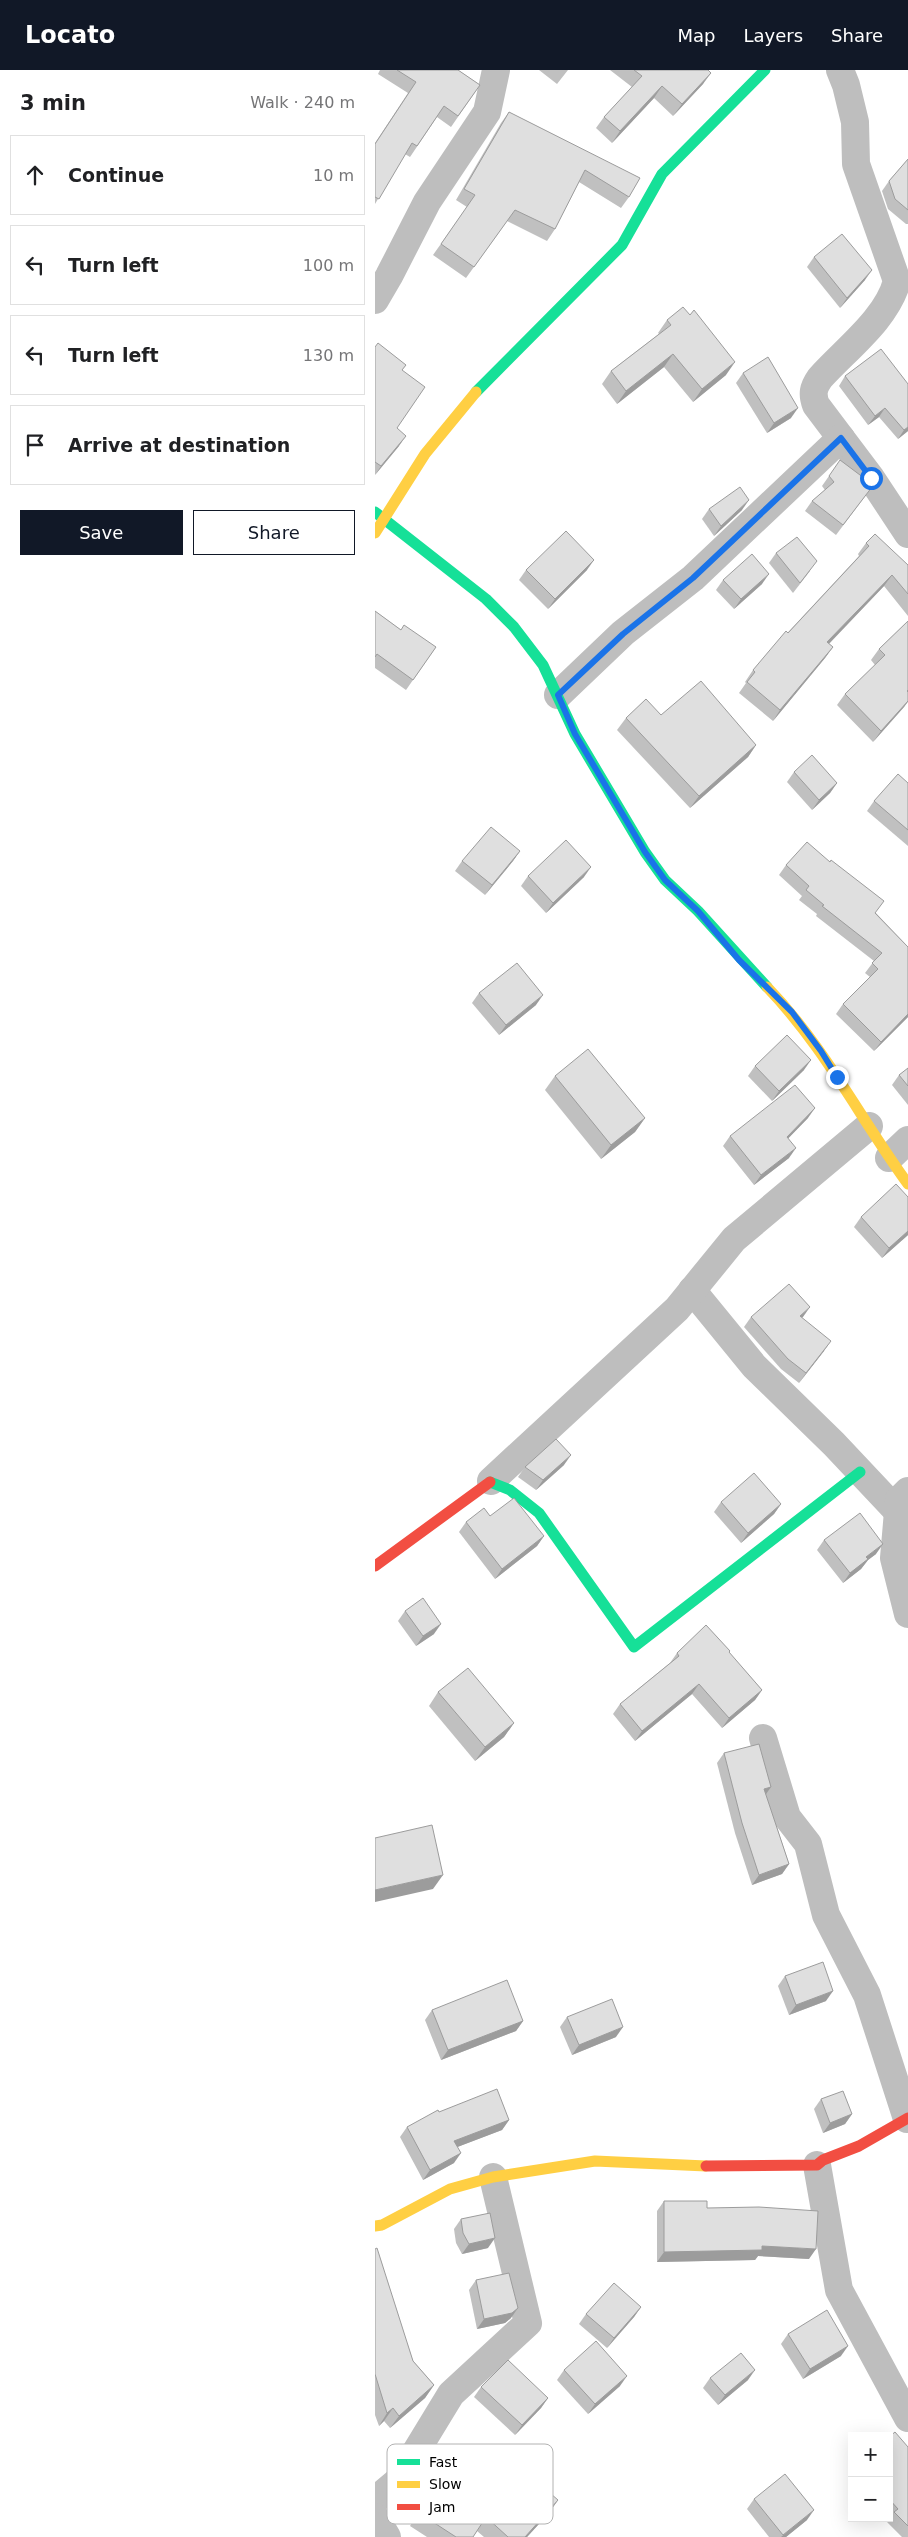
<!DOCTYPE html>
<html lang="en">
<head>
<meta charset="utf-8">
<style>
	:root { --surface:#fff; --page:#f2f2f2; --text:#202124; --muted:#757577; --line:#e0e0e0; --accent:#111827 }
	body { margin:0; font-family:"DejaVu Sans",sans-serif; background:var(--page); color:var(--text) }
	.controls { position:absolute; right:15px; bottom:15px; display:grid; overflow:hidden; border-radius:0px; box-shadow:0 5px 20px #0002 }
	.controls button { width:45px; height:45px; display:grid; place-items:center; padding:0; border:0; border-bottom:1px solid var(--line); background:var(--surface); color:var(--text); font:25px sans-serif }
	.stop { position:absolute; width:15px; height:15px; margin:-11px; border:4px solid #1a73e8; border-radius:50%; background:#fff }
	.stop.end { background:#1a73e8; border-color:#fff; box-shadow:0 1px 5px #0008 }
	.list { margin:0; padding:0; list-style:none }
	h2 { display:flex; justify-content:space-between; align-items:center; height:65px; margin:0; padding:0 20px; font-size:21px }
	h2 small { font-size:16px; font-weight:400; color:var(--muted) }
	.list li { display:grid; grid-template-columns:32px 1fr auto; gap:15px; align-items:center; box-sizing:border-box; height:80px; margin:0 10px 10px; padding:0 10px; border:1px solid var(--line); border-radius:0px }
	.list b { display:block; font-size:19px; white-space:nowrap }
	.list em { font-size:16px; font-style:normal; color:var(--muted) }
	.actions { display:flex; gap:10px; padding:15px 20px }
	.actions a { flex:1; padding:11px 0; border:1px solid var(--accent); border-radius:0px; text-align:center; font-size:18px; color:var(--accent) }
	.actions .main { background:var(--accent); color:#fff }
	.icon { flex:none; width:28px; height:28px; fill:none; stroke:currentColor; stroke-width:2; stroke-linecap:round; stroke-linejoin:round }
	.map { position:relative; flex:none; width:533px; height:2467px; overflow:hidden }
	header { display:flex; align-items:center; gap:30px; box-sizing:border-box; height:70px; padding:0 25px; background:var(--accent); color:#fff }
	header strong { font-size:24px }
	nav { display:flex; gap:28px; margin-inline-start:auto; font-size:18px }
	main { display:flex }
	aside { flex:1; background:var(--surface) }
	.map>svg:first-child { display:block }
</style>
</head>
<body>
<header>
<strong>Locato</strong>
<nav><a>Map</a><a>Layers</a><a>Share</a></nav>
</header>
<main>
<aside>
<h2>3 min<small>Walk · 240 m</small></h2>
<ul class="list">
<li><svg class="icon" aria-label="ahead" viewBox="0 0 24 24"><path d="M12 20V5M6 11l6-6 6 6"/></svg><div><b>Continue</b></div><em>10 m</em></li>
<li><svg class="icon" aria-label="left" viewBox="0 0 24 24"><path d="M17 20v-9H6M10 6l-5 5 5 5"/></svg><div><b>Turn left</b></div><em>100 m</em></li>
<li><svg class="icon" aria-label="left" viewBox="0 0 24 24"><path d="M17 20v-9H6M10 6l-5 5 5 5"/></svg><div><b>Turn left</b></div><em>130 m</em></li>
<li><svg class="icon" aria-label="arrive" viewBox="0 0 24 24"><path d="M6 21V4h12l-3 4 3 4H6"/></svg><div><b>Arrive at destination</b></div></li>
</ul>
<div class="actions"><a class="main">Save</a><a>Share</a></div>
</aside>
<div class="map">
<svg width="533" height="2467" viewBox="0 0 533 2467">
	<rect width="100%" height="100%" fill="#fff"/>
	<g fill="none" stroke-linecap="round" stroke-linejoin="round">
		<g stroke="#bebebe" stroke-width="28">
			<path d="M465,0L471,15L480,52L481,94L522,211C512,249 471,279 445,308C438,318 437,324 441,335L496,408L533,464"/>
			<polyline points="0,230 14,206 52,132 112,42 121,0"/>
			<polyline points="183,625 248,563 318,508 466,368"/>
			<polyline points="514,1088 533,1070"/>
			<polyline points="317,1220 379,1296 459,1374 523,1442"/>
			<polyline points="116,1411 302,1239 359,1169 494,1056"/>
			<polyline points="533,1421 524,1430 519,1488 533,1544"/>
			<polyline points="388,1668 412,1747 433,1774 451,1845 492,1925 532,2049"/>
			<polyline points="442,2095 464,2220 533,2348"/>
			<polyline points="0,2428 4,2427 23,2411 76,2324 153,2253 118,2107"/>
			<polyline points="0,2447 12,2467"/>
		</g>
		<g stroke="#16e098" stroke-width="11">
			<polyline points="101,322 247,175 287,104 390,0"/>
			<polyline points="0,442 111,529 139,557 168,595 200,664 270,782 290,810 323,841 392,917"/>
			<polyline points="115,1412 135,1420 164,1443 259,1577 485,1402"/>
		</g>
		<g stroke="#ffcf43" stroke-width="11">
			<polyline points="0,463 50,384 101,322"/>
			<path d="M392,917C449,976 485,1048 533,1114"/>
			<polyline points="0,2156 7,2155 75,2119 118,2107 220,2091 331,2096"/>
		</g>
		<g stroke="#f24e42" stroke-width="11">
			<polyline points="0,1496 115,1412"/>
			<polyline points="331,2096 442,2095 448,2090 484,2076 533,2048"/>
		</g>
	</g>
	<g fill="#c0c0c0">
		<polygon points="5,0 83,0 105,15 76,57 62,47 35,87 30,84 0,134 0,73 33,23 3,4"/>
		<polygon points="164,0 193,0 182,14"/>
		<polygon points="235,0 333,0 328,14 298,46 279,28 237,73 221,58 229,47 257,17"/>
		<polygon points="134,42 254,127 246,138 204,112 180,159 172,171 132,151 91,208 58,185 92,137 81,130 126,53"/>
		<polygon points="533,89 533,154 531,154 513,139 507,121 514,111"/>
		<polygon points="439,187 490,210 465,238 432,197"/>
		<polygon points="292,250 351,305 318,332 289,297 242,334 227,314 236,301 284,264 283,263"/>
		<polygon points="0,277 31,295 27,300 22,358 24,376 0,405"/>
		<polygon points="368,303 416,348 392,363 361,313"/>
		<polygon points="470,306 533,314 533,361 523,369 504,347 493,355 464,316"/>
		<polygon points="454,406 497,417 461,465 430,441 437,431 450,420 447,416"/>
		<polygon points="334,439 367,440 339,466 327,449"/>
		<polygon points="491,473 533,495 533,546 509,516 454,574 458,577 450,588 398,651 364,623 371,613 370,612 378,600 484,486 483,484"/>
		<polygon points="401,483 435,501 418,523 394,493"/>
		<polygon points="151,500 212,500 173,539 144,510"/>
		<polygon points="348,510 387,514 359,539 341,520"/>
		<polygon points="0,541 26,560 61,577 31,620 0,598"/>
		<polygon points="533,551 533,632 529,637 498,672 462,635 470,624 500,595 496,590 504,579"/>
		<polygon points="251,648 381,675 373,687 315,738 242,660"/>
		<polygon points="419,702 462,713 455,723 437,740 412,712"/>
		<polygon points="533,713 533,776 492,741 499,731"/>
		<polygon points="145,781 138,791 110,825 80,801 87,791"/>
		<polygon points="411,795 501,843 533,877 533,947 499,981 461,944 468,934 495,907 490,903 499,891 441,846 442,844 424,830 427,826 404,805"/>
		<polygon points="153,806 209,807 171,843 146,816"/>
		<polygon points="104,923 161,935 124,965 97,933"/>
		<polygon points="380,996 429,1000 397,1031 373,1006"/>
		<polygon points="533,998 533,1035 517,1015 524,1005"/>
		<polygon points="180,1006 270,1048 260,1062 226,1089 170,1020"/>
		<polygon points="433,1048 413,1068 414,1088 379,1115 348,1076 355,1066"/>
		<polygon points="533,1127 533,1165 507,1188 479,1157 486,1147"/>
		<polygon points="376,1247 427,1248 449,1281 424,1313 406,1299 369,1257"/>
		<polygon points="189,1395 161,1420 143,1407 150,1397"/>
		<polygon points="346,1432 406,1434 399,1444 366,1473 339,1442"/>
		<polygon points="115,1446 169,1466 162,1476 120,1509 84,1462 91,1452"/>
		<polygon points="449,1470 501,1484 493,1490 486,1499 468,1513 442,1480"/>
		<polygon points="30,1541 59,1564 41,1576 23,1551"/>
		<polygon points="302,1583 354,1583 387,1620 380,1630 347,1658 317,1624 260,1671 238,1644 245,1634 295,1593"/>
		<polygon points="63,1622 139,1653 129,1667 100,1691 54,1636"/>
		<polygon points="349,1683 391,1724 414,1794 407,1804 377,1815 360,1763 342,1693"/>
		<polygon points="410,1906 451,1931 414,1945 403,1916"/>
		<polygon points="57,1940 148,1951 141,1961 66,1990 50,1950"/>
		<polygon points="192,1947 241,1967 197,1985 185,1957"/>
		<polygon points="446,2029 477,2044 470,2054 448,2063 439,2039"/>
		<polygon points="64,2042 134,2050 127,2060 82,2077 79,2093 48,2110 25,2067 32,2057"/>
		<polygon points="289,2131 332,2138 434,2189 383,2186 380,2190 282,2192 282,2141"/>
		<polygon points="86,2149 113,2178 87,2184 81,2173 79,2159"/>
		<polygon points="0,2179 38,2291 59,2315 50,2328 15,2358 9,2351 4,2356 0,2345"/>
		<polygon points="101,2210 136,2248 130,2253 102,2259 94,2220"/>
		<polygon points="266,2237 259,2247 232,2278 204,2254 211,2244"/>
		<polygon points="413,2264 466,2286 428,2309 406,2274"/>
		<polygon points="189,2300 245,2316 213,2344 182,2310"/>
		<polygon points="335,2308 373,2310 343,2335 328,2318"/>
		<polygon points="106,2317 173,2328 166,2338 140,2365 99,2327"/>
		<polygon points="514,2367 533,2377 533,2467 527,2467 512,2452 515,2448 514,2447"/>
		<polygon points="69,2404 140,2448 183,2430 174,2443 152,2467 109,2467 102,2461 98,2467 52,2467 35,2456"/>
		<polygon points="379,2429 432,2450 411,2467 394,2467 372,2439"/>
	</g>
	<g fill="#9c9c9c">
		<polygon points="336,3 328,14 298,46 307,34"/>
		<polygon points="287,16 279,28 237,73 245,61"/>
		<polygon points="497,200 490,210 465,238 472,228"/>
		<polygon points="298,284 289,297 242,334 251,321"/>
		<polygon points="360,292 351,305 318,332 327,319"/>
		<polygon points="423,338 416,348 392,363 399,353"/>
		<polygon points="510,338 504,347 493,355 500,346"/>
		<polygon points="533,357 533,361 523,369 529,360"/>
		<polygon points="31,366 24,376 0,405 6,396"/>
		<polygon points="374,430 367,440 339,466 346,456"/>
		<polygon points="219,490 212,500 173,539 180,529"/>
		<polygon points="394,504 387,514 359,539 366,529"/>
		<polygon points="517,505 509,516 444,584 452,572"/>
		<polygon points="458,577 450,588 398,651 405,640"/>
		<polygon points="533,631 529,637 498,672 506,661"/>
		<polygon points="381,675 373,687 315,738 324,726"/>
		<polygon points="462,713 455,723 437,740 444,730"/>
		<polygon points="145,781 138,791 110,825 117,815"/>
		<polygon points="216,797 209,807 171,843 178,833"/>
		<polygon points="168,925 161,935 124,965 131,955"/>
		<polygon points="533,944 533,947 499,981 506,972"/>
		<polygon points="436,990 429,1000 397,1031 404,1021"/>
		<polygon points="440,1038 433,1048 405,1077 412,1067"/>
		<polygon points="270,1048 260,1062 226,1089 236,1075"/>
		<polygon points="421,1078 414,1088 379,1115 386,1105"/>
		<polygon points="533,1161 533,1165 507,1188 514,1178"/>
		<polygon points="435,1237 428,1247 418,1256 425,1246"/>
		<polygon points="456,1271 449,1281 424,1313 431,1303"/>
		<polygon points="196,1385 189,1395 161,1420 168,1410"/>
		<polygon points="406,1434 399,1444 366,1473 373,1463"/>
		<polygon points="169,1466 162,1476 120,1509 127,1499"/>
		<polygon points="508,1474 501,1484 493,1490 486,1499 468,1513 475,1503 491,1487"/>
		<polygon points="66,1554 59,1564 41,1576 48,1566"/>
		<polygon points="324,1614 317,1624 260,1671 267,1661"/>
		<polygon points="387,1620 380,1630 347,1658 354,1648"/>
		<polygon points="139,1653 129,1667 100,1691 110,1677"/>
		<polygon points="396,1717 389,1727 389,1719"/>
		<polygon points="414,1794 407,1804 377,1815 384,1805"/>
		<polygon points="68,1805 58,1819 0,1832 0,1820"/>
		<polygon points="458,1921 451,1931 414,1945 421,1935"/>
		<polygon points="148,1951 141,1961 66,1990 73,1980"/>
		<polygon points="248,1957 241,1967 197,1985 204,1975"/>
		<polygon points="477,2044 470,2054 448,2063 455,2053"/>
		<polygon points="134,2050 127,2060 72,2081 79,2071"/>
		<polygon points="86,2083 79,2093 48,2110 55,2100"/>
		<polygon points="120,2168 113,2178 87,2184 94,2174"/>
		<polygon points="387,2176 441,2179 434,2189 383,2186 380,2190 282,2192 289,2182"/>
		<polygon points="266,2237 259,2247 232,2278 239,2268"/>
		<polygon points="143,2238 136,2248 130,2253 102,2259 109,2249"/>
		<polygon points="473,2276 466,2286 428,2309 435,2299"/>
		<polygon points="380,2300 373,2310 343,2335 350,2325"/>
		<polygon points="252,2306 245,2316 213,2344 220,2334"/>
		<polygon points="59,2315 50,2328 15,2358 24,2346"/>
		<polygon points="173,2328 166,2338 140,2365 147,2355"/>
		<polygon points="18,2338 9,2351 4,2356 12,2343"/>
		<polygon points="183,2430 174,2443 152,2467 150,2467"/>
		<polygon points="439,2440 432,2450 411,2467 406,2467"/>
	</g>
	<g fill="#dfdfdf" stroke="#9c9c9c">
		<polygon points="22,0 83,0 105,15 83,46 69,36 42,76 37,73 4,129 0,127 0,74 41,12"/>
		<polygon points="259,0 333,0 336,3 307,34 287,16 245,61 229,47 267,6"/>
		<polygon points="134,42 265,108 254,127 210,100 180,159 140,140 99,197 66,174 100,125 89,119"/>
		<polygon points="533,89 533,140 520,129 514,111"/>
		<polygon points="467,164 497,200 472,228 439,187"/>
		<polygon points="308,237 315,245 319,240 360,292 327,319 298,284 251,321 236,301 296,255 292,250"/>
		<polygon points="3,273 31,295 27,300 50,317 22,358 31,366 6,396 0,392 0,277"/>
		<polygon points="506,279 533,314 533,357 529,360 510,338 500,346 470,306"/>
		<polygon points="393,287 423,338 399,353 368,303"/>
		<polygon points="465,390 493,411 497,417 468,455 437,431 459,412 454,406"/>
		<polygon points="365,417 374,430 346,456 334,439"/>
		<polygon points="191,461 219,490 180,529 151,500"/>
		<polygon points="500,464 533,495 533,524 517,505 452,572 458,577 405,640 372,612 380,602 378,600 411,561 413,563 494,476 491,473"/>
		<polygon points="422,467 442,491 425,513 401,483"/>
		<polygon points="377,484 394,504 366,529 348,510"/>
		<polygon points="0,541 26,560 29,555 61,577 38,610 2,584 0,587"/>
		<polygon points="533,551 533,620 532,621 533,622 533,631 506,661 470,624 510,585 504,579"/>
		<polygon points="326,611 381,675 324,726 251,648 271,629 286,645"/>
		<polygon points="437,685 462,713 444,730 419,702"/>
		<polygon points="523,704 533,713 533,760 499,731"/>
		<polygon points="116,757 145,781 117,815 87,791"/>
		<polygon points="191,770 216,797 178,833 153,806"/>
		<polygon points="432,772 455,792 456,790 509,831 500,843 533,877 533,944 506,972 468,934 503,899 497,893 507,883 447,836 449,835 431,820 434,816 411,795"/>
		<polygon points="142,893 168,925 131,955 104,923"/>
		<polygon points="412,965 436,990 404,1021 380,996"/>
		<polygon points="213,979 270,1048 236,1075 180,1006"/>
		<polygon points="533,998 533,1016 524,1005"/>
		<polygon points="420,1015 440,1038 412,1067 421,1078 386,1105 355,1066"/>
		<polygon points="521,1114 533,1127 533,1161 514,1178 486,1147"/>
		<polygon points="414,1214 435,1237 425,1246 456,1271 431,1303 413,1289 376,1247"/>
		<polygon points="181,1369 196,1385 168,1410 150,1397"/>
		<polygon points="379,1403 406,1434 373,1463 346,1432"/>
		<polygon points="139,1428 169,1466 127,1499 91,1452 109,1438 115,1446"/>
		<polygon points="485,1443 508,1474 491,1487 493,1489 475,1503 449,1470"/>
		<polygon points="48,1528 66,1554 48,1566 30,1541"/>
		<polygon points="331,1555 355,1581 354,1582 387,1620 354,1648 324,1614 267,1661 245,1634 304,1586 302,1583"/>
		<polygon points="93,1598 139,1653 110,1677 63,1622"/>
		<polygon points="384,1674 396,1717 389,1719 414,1794 384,1805 367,1753 349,1683"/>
		<polygon points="57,1755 68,1805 0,1820 0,1768"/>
		<polygon points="448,1892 458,1921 421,1935 410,1906"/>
		<polygon points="132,1910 148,1951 73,1980 57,1940"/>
		<polygon points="237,1929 248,1957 204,1975 192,1947"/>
		<polygon points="122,2019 134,2050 79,2071 86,2083 55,2100 32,2057 63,2040 64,2042"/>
		<polygon points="468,2021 477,2044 455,2053 446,2029"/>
		<polygon points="289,2131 332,2131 332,2138 384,2137 443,2141 441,2179 387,2176 387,2180 289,2182"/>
		<polygon points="115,2143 120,2168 94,2174 88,2163 86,2149"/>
		<polygon points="2,2178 38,2291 59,2315 24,2346 18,2338 12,2343 0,2304 0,2179"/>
		<polygon points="134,2203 143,2238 137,2243 109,2249 101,2210"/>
		<polygon points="239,2213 266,2237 239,2268 211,2244"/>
		<polygon points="452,2240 473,2276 435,2299 413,2264"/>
		<polygon points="221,2271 252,2306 220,2334 189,2300"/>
		<polygon points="366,2283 380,2300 350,2325 335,2308"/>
		<polygon points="133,2290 173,2328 147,2355 106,2317"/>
		<polygon points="520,2362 533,2377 533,2456 519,2442 523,2439 514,2429 514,2367"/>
		<polygon points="69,2404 140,2448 168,2417 183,2430 150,2467 133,2467 111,2447 98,2467 81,2467 44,2443"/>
		<polygon points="410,2404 439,2440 408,2465 379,2429"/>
	</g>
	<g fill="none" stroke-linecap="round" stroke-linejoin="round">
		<polyline stroke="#1a73e8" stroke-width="6" points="462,1007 446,981 417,942 364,890 323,841 290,810 270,782 200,664 183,625 248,564 318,508 466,368 496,408"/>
	</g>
	<rect x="12" y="2374" width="166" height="80" rx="8" fill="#fff" stroke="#b2b2b2" stroke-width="1"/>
	<rect x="22" y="2389" width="23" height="6" fill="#16e098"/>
	<rect x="22" y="2411" width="23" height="7" fill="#ffcf43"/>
	<rect x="22" y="2434" width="23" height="6" fill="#f24e42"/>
	<g font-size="14" fill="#000">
		<text x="54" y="2397">Fast</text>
		<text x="54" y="2419">Slow</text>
		<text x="54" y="2442">Jam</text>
	</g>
</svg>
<div class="controls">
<button>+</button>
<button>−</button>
</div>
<div class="stop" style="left:496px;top:408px"></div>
<div class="stop end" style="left:462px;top:1007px"></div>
</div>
</main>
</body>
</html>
